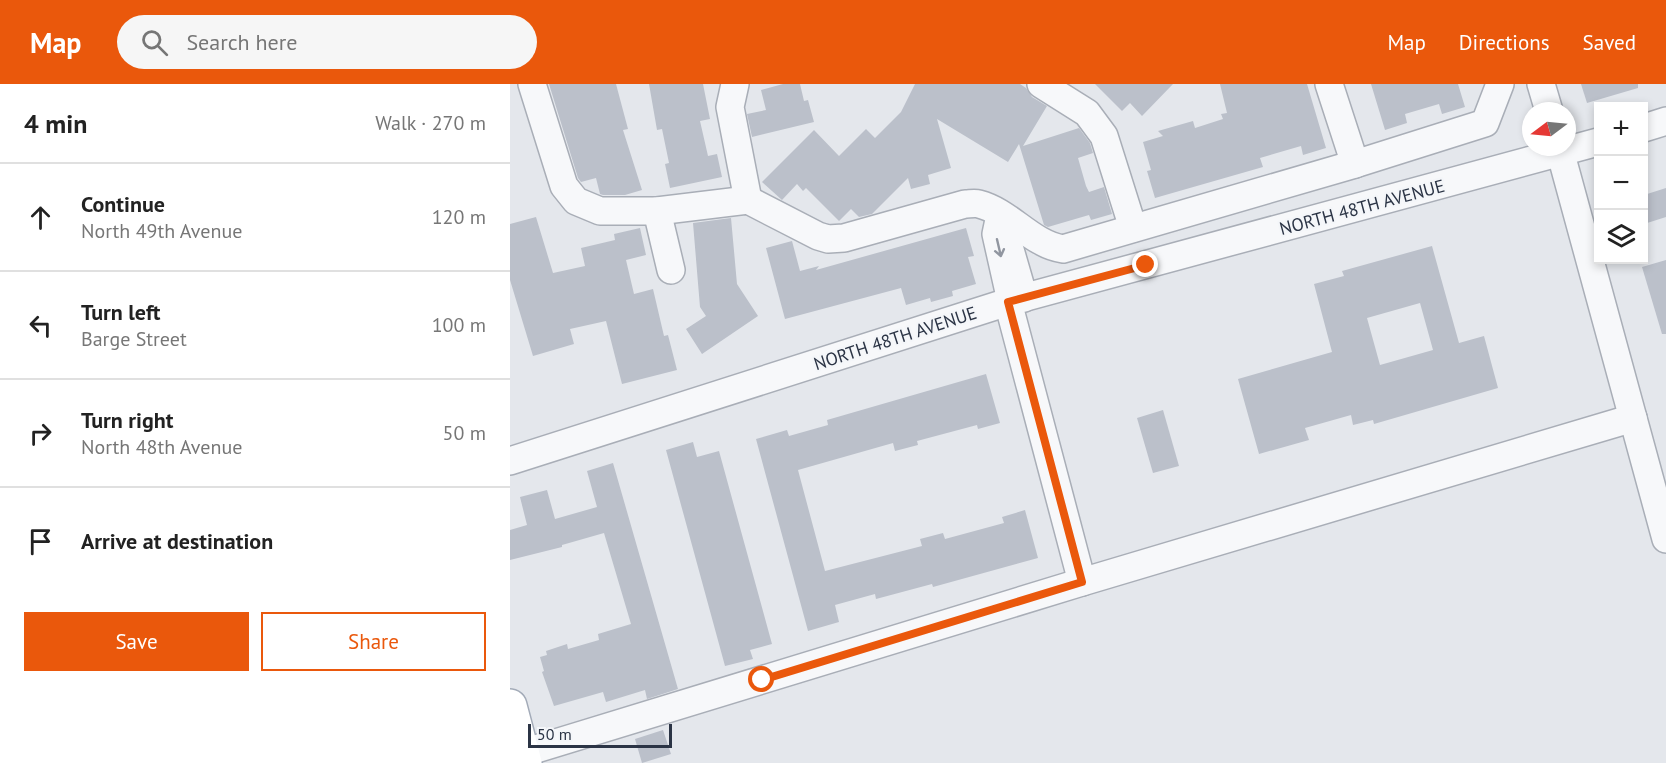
<!DOCTYPE html>
<html lang="en">
<head>
<meta charset="utf-8">
<style>
	:root { --surface:#fff; --page:#f6f6f6; --text:#222; --muted:#767676; --line:#e0e0e0; --accent:#ea580c }
	body { margin:0; font-family:"PT Sans",sans-serif; background:var(--page); color:var(--text) }
	.controls { position:absolute; right:18px; top:18px; display:grid; overflow:hidden; border-radius:0px; box-shadow:0 3px 9px #0003 }
	.controls button { width:54px; height:54px; display:grid; place-items:center; padding:0; border:0; border-bottom:2px solid var(--line); background:var(--surface); color:var(--text); font:30px sans-serif }
	.compass { position:absolute; left:1012px; top:18px; width:54px; height:54px; border-radius:50%; background:var(--surface); box-shadow:0 3px 9px #0003; rotate:254deg }
	.scale { position:absolute; left:18px; bottom:15px; width:144px; box-sizing:border-box; padding-left:6px; border:3px solid #2b3445; border-top:0; font-size:16px; line-height:21px; white-space:nowrap; color:#2b3445; -webkit-text-stroke:4px #f4f6f9; paint-order:stroke }
	.stop { position:absolute; width:18px; height:18px; margin:-14px; border:4px solid #ea580c; border-radius:50%; background:#fff }
	.stop.end { background:#ea580c; border-color:#fff; box-shadow:0 2px 6px #0008 }
	.list { margin:0; padding:0; list-style:none }
	h2 { display:flex; justify-content:space-between; align-items:center; height:78px; margin:0; padding:0 24px; font-size:26px }
	h2 small { font-size:20px; font-weight:400; color:var(--muted) }
	.list li { display:grid; grid-template-columns:39px 1fr auto; gap:18px; align-items:center; box-sizing:border-box; height:108px; padding:0 24px; border-top:2px solid var(--line) }
	.list b { display:block; font-size:22px; white-space:nowrap }
	.list p { margin:0; font-size:20px; white-space:nowrap; color:var(--muted) }
	.list em { font-size:20px; font-style:normal; color:var(--muted) }
	.actions { display:flex; gap:12px; padding:18px 24px }
	.actions a { flex:1; padding:14px 0; border:2px solid var(--accent); border-radius:0px; text-align:center; font-size:21px; color:var(--accent) }
	.actions .main { background:var(--accent); color:#fff }
	.icon { flex:none; width:33px; height:33px; fill:none; stroke:currentColor; stroke-width:2; stroke-linecap:round; stroke-linejoin:round }
	.map { position:relative; flex:none; width:1156px; height:679px; overflow:hidden }
	header { display:flex; align-items:center; gap:36px; box-sizing:border-box; height:84px; padding:0 30px; background:var(--accent); color:#fff }
	header strong { font-size:28px }
	nav { display:flex; gap:33px; margin-inline-start:auto; font-size:21px }
	.search { width:420px; height:54px; background:var(--page); display:flex; align-items:center; gap:15px; box-sizing:border-box; padding:0 21px; border-radius:33px; color:var(--muted); font-size:22px }
	main { display:flex }
	aside { flex:1; background:var(--surface) }
	.map>svg:first-child { display:block }
</style>
</head>
<body>
<header>
<strong>Map</strong>
<div class="search"><svg class="icon" aria-label="search" viewBox="0 0 24 24"><circle cx="10" cy="10" r="6"/><path d="M15 15l6 6"/></svg>Search here</div>
<nav><a>Map</a><a>Directions</a><a>Saved</a></nav>
</header>
<main>
<aside>
<h2>4 min<small>Walk · 270 m</small></h2>
<ul class="list">
<li><svg class="icon" aria-label="ahead" viewBox="0 0 24 24"><path d="M12 20V5M6 11l6-6 6 6"/></svg><div><b>Continue</b><p>North 49th Avenue</p></div><em>120 m</em></li>
<li><svg class="icon" aria-label="left" viewBox="0 0 24 24"><path d="M17 20v-9H6M10 6l-5 5 5 5"/></svg><div><b>Turn left</b><p>Barge Street</p></div><em>100 m</em></li>
<li><svg class="icon" aria-label="right" viewBox="0 0 24 24"><path d="M7 20v-9h11M14 6l5 5-5 5"/></svg><div><b>Turn right</b><p>North 48th Avenue</p></div><em>50 m</em></li>
<li><svg class="icon" aria-label="arrive" viewBox="0 0 24 24"><path d="M6 21V4h12l-3 4 3 4H6"/></svg><div><b>Arrive at destination</b></div></li>
</ul>
<div class="actions"><a class="main">Save</a><a>Share</a></div>
</aside>
<div class="map">
<svg width="1156" height="679" viewBox="0 0 1156 679">
	<rect width="100%" height="100%" fill="#e4e7ec"/>
	<g fill="#bbc0ca" fill-rule="evenodd">
		<polygon points="39,0 106,0 118,45 113,46 132,106 115,111 93,111 90,110 86,94 71,98 68,94"/>
		<polygon points="139,0 193,0 200,35 190,37 198,72 207,70 212,93 160,104 155,80 159,79 152,45 147,46"/>
		<polygon points="273,0 290,0 294,17 298,16 304,38 242,53 237,30 256,26 251,6"/>
		<polygon points="405,0 510,0 516,4 522,13 537,22 513,62 569,44 580,59 583,69 568,74 576,102 579,108 594,103 602,130 581,136 579,131 538,143 534,141 509,60 498,78 427,35 441,84 418,91 420,100 401,105 398,94 362,130 349,133 341,125 329,137 296,104 293,107 287,100 272,116 252,98 304,46 329,72 356,45 365,54 391,28"/>
		<polygon points="585,0 663,0 632,32 620,19 612,27"/>
		<polygon points="710,0 797,0 816,64 793,71 791,62 750,74 753,83 645,114 637,87 641,86 633,58 653,52 648,47 683,37 685,44 713,35 711,30 717,29"/>
		<polygon points="861,0 948,0 955,23 932,30 929,20 895,30 897,39 875,46"/>
		<polygon points="1071,0 1128,0 1128,4 1077,19"/>
		<polygon points="1156,104 1156,133 1134,140 1134,111"/>
		<polygon points="26,133 43,189 75,182 71,164 105,156 104,150 130,144 136,171 116,176 124,210 143,205 154,252 158,251 167,286 112,300 96,237 60,245 64,260 23,272 0,196 0,140"/>
		<polygon points="221,134 227,200 248,232 192,270 176,245 196,232 190,223 183,139"/>
		<polygon points="456,144 464,172 458,173 466,200 442,207 443,212 421,218 420,214 396,221 391,204 275,235 256,164 282,157 290,187 309,182 306,186"/>
		<path d="M922,162L949,259L974,252L988,304L864,340L863,336L843,341L841,331L795,344L799,356L749,370L728,295L822,268L804,200L834,192L832,187ZM910,219L923,266L870,281L857,234Z"/>
		<polygon points="1156,176 1156,250 1152,250 1132,183"/>
		<polygon points="476,290 490,339 468,345 467,341 407,357 408,361 385,367 383,359 288,386 315,487 412,462 410,455 433,449 435,455 494,439 492,433 515,426 528,474 423,503 422,500 366,515 365,510 325,521 329,538 298,547 246,355 277,346 279,352 318,341 317,336"/>
		<polygon points="653,326 669,382 643,389 627,334"/>
		<polygon points="183,358 187,373 209,367 262,560 240,566 243,575 215,582 156,366"/>
		<polygon points="103,379 168,605 137,615 135,606 96,618 93,608 44,622 32,588 34,587 30,573 37,571 36,567 57,560 58,565 89,556 88,550 121,540 94,449 52,461 52,463 0,476 0,446 17,441 10,413 37,406 45,435 87,423 77,387"/>
		<polygon points="153,646 161,670 132,679 125,655"/>
	</g>
	<g fill="none" stroke-linecap="round" stroke-linejoin="round">
		<defs>
			<g id="minor">
				<path d="M22,0L54,102L66,117L90,127H147L238,116L308,152L318,155L334,154L455,120C459,120 465,119 469,120C500,128 521,160 553,165L845,80L975,39L990,0"/>
				<polyline points="225,0 220,23 238,116"/>
				<polyline points="531,0 577,29 594,52 623,144"/>
				<polyline points="819,0 845,80"/>
				<polyline points="1031,0 1039,27"/>
				<polyline points="1134,44 1156,37"/>
				<polyline points="1049,63 1156,455"/>
				<polyline points="147,127 161,186"/>
				<polyline points="514,214 490,131 486,150 499,208 498,218 572,498"/>
				<polyline points="0,377 498,218 1088,58"/>
				<polyline points="13,669 572,498 1123,334"/>
			</g>
			<polyline id="major" points="0,622 15,679"/>
		</defs>
		<use href="#minor" stroke="#a9aeb7" stroke-width="30"/>
		<use href="#major" stroke="#a3abb8" stroke-width="36"/>
		<use href="#minor" stroke="#f7f8fa" stroke-width="27"/>
		<use href="#major" stroke="#fff" stroke-width="33"/>
	</g>
	<defs><path id="oneway-shaft" d="M-6 0H5M1.5-3L5.5 0L1.5 3" fill="none" stroke-width="1.6" stroke-linecap="round" stroke-linejoin="round" transform="scale(1.5)"/></defs>
	<use stroke="#9196a0" href="#oneway-shaft" transform="translate(489 164) rotate(77)"/>
	<g fill="none" stroke-linecap="round" stroke-linejoin="round">
		<polyline stroke="#ea580c" stroke-width="8" points="252,596 572,498 498,218 636,181"/>
	</g>
	<g text-anchor="middle" dominant-baseline="central" stroke-width="4.5" stroke-linejoin="round" paint-order="stroke">
		<g font-size="18" fill="#2b3445" stroke="#f4f6f9">
			<text transform="translate(852 123) rotate(-15)">NORTH 48TH AVENUE</text>
			<text transform="translate(385 254) rotate(-18)">NORTH 48TH AVENUE</text>
		</g>
	</g>
</svg>
<div class="controls">
<button>+</button>
<button>−</button>
<button><svg class="icon" aria-label="layers" viewBox="0 0 24 24"><path d="M12 4l9 5-9 5-9-5zM3 14l9 5 9-5"/></svg></button>
</div>
<svg class="compass" viewBox="-18 -18 36 36"><path d="M0-13l5 13h-10z" fill="#e53935"/><path d="M0 13l5-13h-10z" fill="#767676"/></svg>
<div class="scale">50 m</div>
<div class="stop" style="left:252px;top:596px"></div>
<div class="stop end" style="left:636px;top:181px"></div>
</div>
</main>
</body>
</html>
